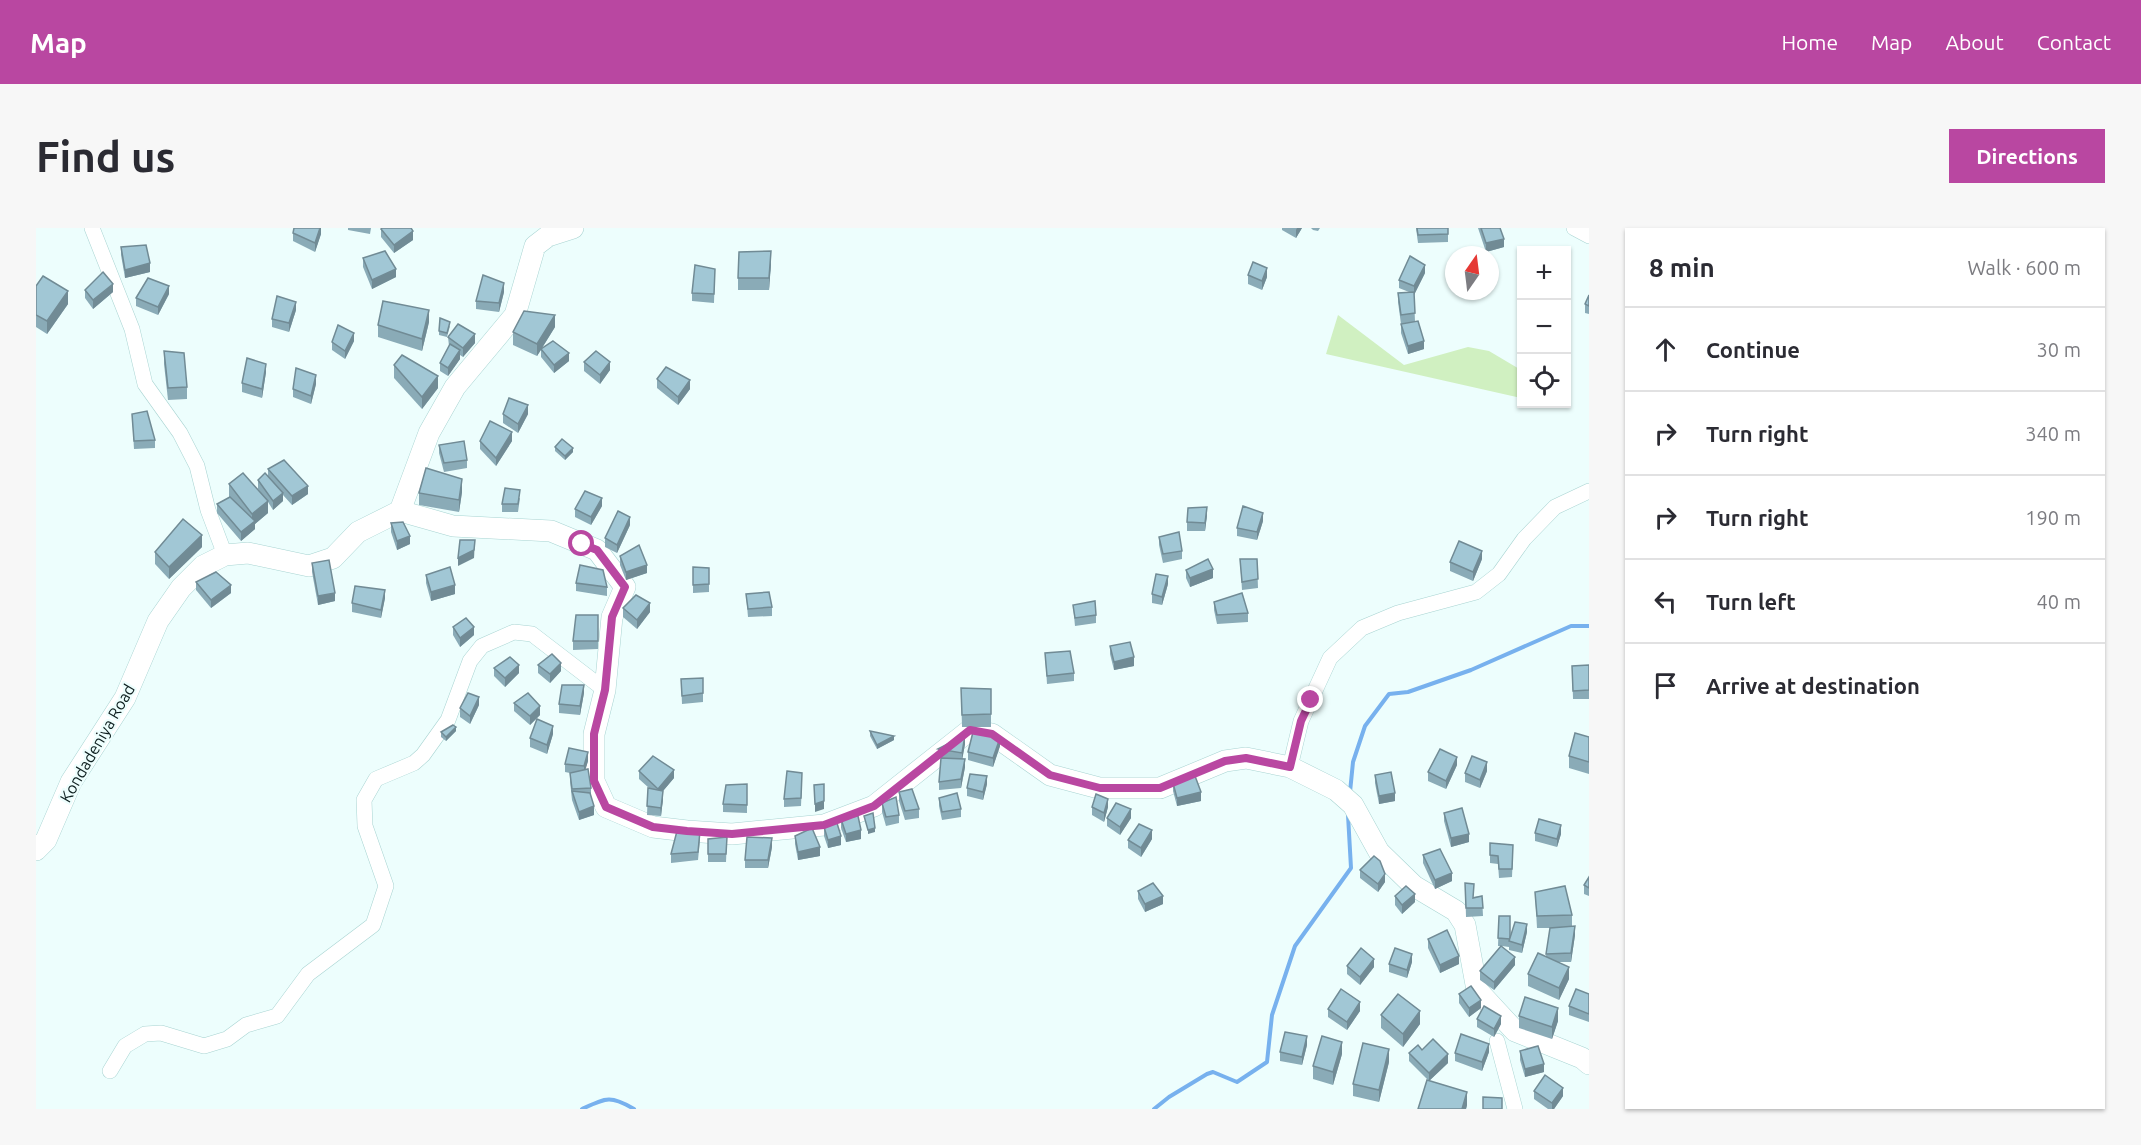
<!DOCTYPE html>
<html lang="en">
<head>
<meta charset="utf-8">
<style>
	:root { --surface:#fff; --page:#f7f7f7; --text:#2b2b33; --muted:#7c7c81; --line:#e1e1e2; --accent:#b947a1 }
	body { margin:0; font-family:Ubuntu,sans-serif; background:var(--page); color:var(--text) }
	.controls { position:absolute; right:18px; top:18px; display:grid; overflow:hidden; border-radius:0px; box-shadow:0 2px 4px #0004 }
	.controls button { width:54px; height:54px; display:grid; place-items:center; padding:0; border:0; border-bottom:2px solid var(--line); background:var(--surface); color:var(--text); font:30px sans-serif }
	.compass { position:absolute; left:1409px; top:18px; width:54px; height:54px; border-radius:50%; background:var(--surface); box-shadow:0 2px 4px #0004; rotate:14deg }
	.stop { position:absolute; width:18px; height:18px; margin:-14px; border:4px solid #b947a1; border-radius:50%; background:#fff }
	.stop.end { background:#b947a1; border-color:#fff; box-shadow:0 2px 6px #0008 }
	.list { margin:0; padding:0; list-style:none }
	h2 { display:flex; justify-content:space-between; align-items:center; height:78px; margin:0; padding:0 24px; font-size:26px }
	h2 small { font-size:20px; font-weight:400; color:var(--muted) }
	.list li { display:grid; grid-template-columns:39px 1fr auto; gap:18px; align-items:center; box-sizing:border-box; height:84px; padding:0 24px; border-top:2px solid var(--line) }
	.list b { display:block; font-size:22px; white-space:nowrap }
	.list em { font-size:20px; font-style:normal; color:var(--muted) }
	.icon { flex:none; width:33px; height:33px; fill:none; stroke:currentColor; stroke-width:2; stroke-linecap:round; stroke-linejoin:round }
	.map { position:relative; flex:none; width:1553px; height:881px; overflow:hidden; border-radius:0px }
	header { display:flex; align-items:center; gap:36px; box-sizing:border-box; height:84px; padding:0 30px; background:var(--accent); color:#fff }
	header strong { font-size:28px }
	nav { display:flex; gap:33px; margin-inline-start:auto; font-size:21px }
	.intro { display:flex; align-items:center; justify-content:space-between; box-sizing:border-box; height:144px; padding:0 36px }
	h1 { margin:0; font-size:42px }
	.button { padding:15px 27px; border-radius:0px; background:var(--accent); color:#fff; font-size:21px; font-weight:700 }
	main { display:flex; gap:36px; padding:0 36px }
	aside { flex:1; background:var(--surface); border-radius:0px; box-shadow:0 2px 4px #0004 }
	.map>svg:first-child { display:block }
</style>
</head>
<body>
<header>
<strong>Map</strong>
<nav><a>Home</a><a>Map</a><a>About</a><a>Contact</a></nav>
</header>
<div class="intro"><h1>Find us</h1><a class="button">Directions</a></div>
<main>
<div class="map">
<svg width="1553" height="881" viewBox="0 0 1553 881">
	<rect width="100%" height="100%" fill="#edfefd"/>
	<polygon fill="#d0f0c1" points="1302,87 1368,137 1432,119 1453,123 1485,142 1485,170 1290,126"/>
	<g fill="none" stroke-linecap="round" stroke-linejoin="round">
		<g stroke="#77b1ee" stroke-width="4">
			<polyline points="1314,564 1317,534 1329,498 1353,466 1372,464 1435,442 1535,398 1553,398"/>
			<path d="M546,881C570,870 574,867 598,881"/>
			<polyline points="1118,881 1133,869 1171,846 1177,844 1201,854 1231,834 1236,787 1259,718 1315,640 1312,587"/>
		</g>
		<defs>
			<g id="street">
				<polyline points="56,0 96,101 109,156 144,205 161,238 172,282 189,327"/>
				<polyline points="1538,0 1553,8"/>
				<polyline points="1254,539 1265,493 1294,430 1326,400 1362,385 1440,364 1463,346 1488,311 1519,279 1553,263"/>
				<polyline points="1461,813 1479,881"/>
				<polyline points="74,843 89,818 109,806 125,805 168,818 191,811 210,797 241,788 272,746 337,697 350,658 329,598 328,572 340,551 378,535 387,527 412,492 434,433 446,418 478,404 496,406 569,462"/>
			</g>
			<g id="secondary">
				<polyline points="364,283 417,298 515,303 561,322 589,359 576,389 569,462 558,506 558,553 570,579 617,599 651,603 696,606 788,597 838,578 934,502 956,506 1014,547 1063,560 1124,560 1189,533 1210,530 1254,539 1300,562 1317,577 1343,624 1378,658 1420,683 1429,697 1441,762 1479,803 1546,830 1553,836"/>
				<polyline points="0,622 10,612 35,554 89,470 122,393 145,360 167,338 189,327 212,325 273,338 297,330 322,304 364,283 393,205 419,159 479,87 499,18 512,8 537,0"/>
			</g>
		</defs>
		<use href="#street" stroke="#a8d4d2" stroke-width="16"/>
		<use href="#secondary" stroke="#a8d4d2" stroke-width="22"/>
		<use href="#street" stroke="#fff" stroke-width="15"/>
		<use href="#secondary" stroke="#fff" stroke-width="21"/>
	</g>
	<g fill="#8aabb7">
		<polygon points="285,0 285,6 279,24 257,13 257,5"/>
		<polygon points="312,0 335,0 334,6 312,2"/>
		<polygon points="1246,0 1266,0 1260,10 1246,2"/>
		<polygon points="1275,0 1284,0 1282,3 1277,2"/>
		<polygon points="1380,0 1412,0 1412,14 1382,15"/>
		<polygon points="1442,0 1464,0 1468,19 1450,24"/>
		<polygon points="345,1 377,12 358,25 345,9"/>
		<polygon points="85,19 114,44 89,50 85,27"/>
		<polygon points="327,30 360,49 336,61 327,39"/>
		<polygon points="735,35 733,62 702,62 702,50"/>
		<polygon points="679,41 678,75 656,73 656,65"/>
		<polygon points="1485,44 1485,58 1484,57 1484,48"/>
		<polygon points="1389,45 1378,67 1379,94 1365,96 1362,74 1362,65 1373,64 1363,60 1363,52"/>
		<polygon points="1212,47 1231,49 1226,62 1212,56"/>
		<polygon points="0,58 32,76 11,106 0,99"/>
		<polygon points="49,62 77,64 57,81 49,70"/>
		<polygon points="468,64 463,84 440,81 440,73"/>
		<polygon points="133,66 122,87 100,78 100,70"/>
		<polygon points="1553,67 1553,86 1549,85 1549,76"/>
		<polygon points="260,82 253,104 236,99 236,91"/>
		<polygon points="393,94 386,123 342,109 342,97"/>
		<polygon points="1365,96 1388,121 1372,126 1365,105"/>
		<polygon points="414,98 411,109 403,107 403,103"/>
		<polygon points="519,99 506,120 533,133 518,145 505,129 505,122 501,128 477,117 477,104"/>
		<polygon points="412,109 439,115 427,129 424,127 424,131 412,148 404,143 404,135 413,118"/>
		<polygon points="318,113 309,131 296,122 296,114"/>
		<polygon points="128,123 151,159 151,171 132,172 128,136"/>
		<polygon points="548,134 574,142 564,156 548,143"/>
		<polygon points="358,137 402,160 386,181 358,150"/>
		<polygon points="230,144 226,170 206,164 206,155"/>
		<polygon points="621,151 654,161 642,177 621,160"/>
		<polygon points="280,156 275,176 257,169 257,161"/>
		<polygon points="96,186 119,212 119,220 98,221"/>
		<polygon points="467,186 492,186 482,205 467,195"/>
		<polygon points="444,213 476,213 460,238 444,221"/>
		<polygon points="403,217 431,232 431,240 408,244 403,225"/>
		<polygon points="519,219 537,224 529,232 519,223"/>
		<polygon points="232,241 272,266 256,277 247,267 247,273 237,282 232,274 232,285 219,296 219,301 205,313 181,285 181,276 193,269 193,256 225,265 222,261 222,252 232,248"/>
		<polygon points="426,264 423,284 383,277 383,265"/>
		<polygon points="484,270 482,284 466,284 466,276"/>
		<polygon points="566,278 555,297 539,289 539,281"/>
		<polygon points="1171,287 1169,303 1151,303 1151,294"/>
		<polygon points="1227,293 1221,312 1201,308 1201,300"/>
		<polygon points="355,295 374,316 361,322 355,304"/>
		<polygon points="594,297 581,325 569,319 569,310"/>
		<polygon points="1123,309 1146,323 1146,331 1127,335 1123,317"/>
		<polygon points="166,319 133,351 119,336 119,324"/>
		<polygon points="584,328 611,345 590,352 584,337"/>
		<polygon points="1204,331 1221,331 1222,360 1206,362"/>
		<polygon points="1446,331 1437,353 1414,343 1414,334"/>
		<polygon points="276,335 299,373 282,377 276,344"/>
		<polygon points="657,339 673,340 673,364 657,365"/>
		<polygon points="1150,342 1177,350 1154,359 1150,350"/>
		<polygon points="390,347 419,366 395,373 390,355"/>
		<polygon points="160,354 195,365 175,380 160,362"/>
		<polygon points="540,355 571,359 571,368 540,363"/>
		<polygon points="1132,356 1126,377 1116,375 1116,366"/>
		<polygon points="710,366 736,379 736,388 712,389"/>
		<polygon points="349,370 345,390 316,384 316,375"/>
		<polygon points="1178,374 1212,385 1212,394 1181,396 1178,382"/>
		<polygon points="1037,377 1060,387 1060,395 1039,398"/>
		<polygon points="587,380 614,384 601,401 587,389"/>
		<polygon points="562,387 562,421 537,422 537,413"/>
		<polygon points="417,399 438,407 424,419 417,407"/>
		<polygon points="1074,418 1098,438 1078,442 1074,426"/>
		<polygon points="1009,425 1038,445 1038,453 1011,456"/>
		<polygon points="502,437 525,443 514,455 502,445"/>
		<polygon points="1553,437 1553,471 1537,471 1536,438"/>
		<polygon points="458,440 483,445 469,459 458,448"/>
		<polygon points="667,450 667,474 646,476 645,451"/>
		<polygon points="925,460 955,461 955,499 926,499"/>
		<polygon points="548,465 544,487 523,485 523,476"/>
		<polygon points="478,475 504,487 494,497 478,483"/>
		<polygon points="443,477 434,496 424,489 424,480"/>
		<polygon points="420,503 410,513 405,509 405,504"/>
		<polygon points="834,503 858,512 841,521 834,508"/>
		<polygon points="517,506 511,526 494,519 494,510"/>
		<polygon points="1553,509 1553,546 1533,540 1533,528"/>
		<polygon points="929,516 926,531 929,539 925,560 903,562 903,554 906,530 902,530 902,521"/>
		<polygon points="964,518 957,539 932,532 932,524"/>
		<polygon points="552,533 549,542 555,560 555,568 558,587 543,592 536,572 534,553 534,545 529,544 529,536"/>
		<polygon points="1421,537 1410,561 1392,553 1392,544"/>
		<polygon points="603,543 638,550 627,563 627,571 625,588 611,587 612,560 613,560 603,551"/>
		<polygon points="1451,543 1444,560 1429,554 1429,545"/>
		<polygon points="1339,547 1359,573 1343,576 1339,555"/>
		<polygon points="766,554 765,578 748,579 748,571"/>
		<polygon points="1137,555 1165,573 1141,578 1137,563"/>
		<polygon points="711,556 711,585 687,584 687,576"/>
		<polygon points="951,556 947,572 931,568 931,560"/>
		<polygon points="863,564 883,581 883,590 869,592 863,573"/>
		<polygon points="903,570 925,581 925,589 906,592 903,578"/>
		<polygon points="846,575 863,587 863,595 850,598 846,584"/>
		<polygon points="1056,579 1072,579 1068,594 1056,587"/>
		<polygon points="1408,585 1433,614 1415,619 1408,593"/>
		<polygon points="1071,590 1095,590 1084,607 1071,598"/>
		<polygon points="805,591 825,611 810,614 805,600"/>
		<polygon points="788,599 805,617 792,620 788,608"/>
		<polygon points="1499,605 1525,606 1521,619 1499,613"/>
		<polygon points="759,608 784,628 762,632 759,616"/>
		<polygon points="691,609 690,634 672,634 672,611"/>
		<polygon points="664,611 662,632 635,635 635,626"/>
		<polygon points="1116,611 1105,629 1092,620 1092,612"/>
		<polygon points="1454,615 1477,625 1476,649 1463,650 1462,636 1454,635"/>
		<polygon points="736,619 732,640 709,640 709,632"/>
		<polygon points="1387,627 1416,653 1399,661 1387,635"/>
		<polygon points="1324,642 1349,654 1342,664 1324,650"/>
		<polygon points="1553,649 1553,668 1548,666 1548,657"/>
		<polygon points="1429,655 1437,669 1446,668 1447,688 1430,689"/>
		<polygon points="1102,663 1127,676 1109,684 1102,671"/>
		<polygon points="1499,664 1536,687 1536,699 1539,707 1535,734 1522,734 1533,751 1523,772 1492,758 1492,746 1510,728 1514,700 1501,700"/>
		<polygon points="1359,668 1379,674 1366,686 1359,677"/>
		<polygon points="1463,688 1474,711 1491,704 1486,725 1473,722 1473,719 1466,718 1479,737 1458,762 1444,752 1444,743 1465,718 1462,718"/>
		<polygon points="1392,711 1423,736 1404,745 1392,720"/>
		<polygon points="1376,734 1371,750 1353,744 1353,736"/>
		<polygon points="1311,738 1338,739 1324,757 1311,746"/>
		<polygon points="1423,766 1445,780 1433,789 1423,775"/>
		<polygon points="1553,766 1553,794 1533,787 1533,778"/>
		<polygon points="1292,781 1324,783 1311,802 1292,789"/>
		<polygon points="1345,787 1384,796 1367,819 1345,800"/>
		<polygon points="1483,788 1522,793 1516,811 1483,800"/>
		<polygon points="1441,791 1465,796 1458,809 1441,799"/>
		<polygon points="1271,817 1266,837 1244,833 1244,824"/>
		<polygon points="1386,822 1412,835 1393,853 1431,877 1430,881 1382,881 1392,852 1373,833 1373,825"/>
		<polygon points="1484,823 1508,844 1489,849 1484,832"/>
		<polygon points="1453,824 1446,843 1419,833 1419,825"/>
		<polygon points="1306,826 1297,857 1277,851 1277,838"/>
		<polygon points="1353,834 1343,874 1317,868 1317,856"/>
		<polygon points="1498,863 1527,868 1518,881 1512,881 1498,871"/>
	</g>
	<g fill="#718b95">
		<polygon points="284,0 285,0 285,6 279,24 279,15"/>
		<polygon points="1261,0 1266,0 1260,10 1260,2"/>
		<polygon points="377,3 377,12 358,25 358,17"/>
		<polygon points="1468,11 1468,19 1450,24 1450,15"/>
		<polygon points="735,23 735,35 733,62 733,50"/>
		<polygon points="114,35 114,44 89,50 89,42"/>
		<polygon points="1389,37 1389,45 1378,67 1378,58"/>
		<polygon points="1231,40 1231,49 1226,62 1226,53"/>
		<polygon points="360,41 360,49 336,61 336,52"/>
		<polygon points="468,55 468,64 463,84 463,75"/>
		<polygon points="77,56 77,64 57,81 57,72"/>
		<polygon points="133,58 133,66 122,87 122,79"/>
		<polygon points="32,63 32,76 11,106 11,93"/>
		<polygon points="260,74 260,82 253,104 253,95"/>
		<polygon points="393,82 393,94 386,123 386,111"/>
		<polygon points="519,87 519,99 501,128 501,116"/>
		<polygon points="318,105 318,113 309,131 309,123"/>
		<polygon points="439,106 439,115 427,129 427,120"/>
		<polygon points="1388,113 1388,121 1372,126 1372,118"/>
		<polygon points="424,122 424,131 412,148 412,140"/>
		<polygon points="533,125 533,133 518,145 518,137"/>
		<polygon points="574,134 574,142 564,156 564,147"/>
		<polygon points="230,136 230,144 226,170 226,161"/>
		<polygon points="280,147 280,156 275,176 275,168"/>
		<polygon points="402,148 402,160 386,181 386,169"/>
		<polygon points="654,152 654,161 642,177 642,169"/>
		<polygon points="492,177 492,186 482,205 482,196"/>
		<polygon points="476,204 476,213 460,238 460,230"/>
		<polygon points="537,220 537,224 529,232 529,228"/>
		<polygon points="426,251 426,264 423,284 423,272"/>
		<polygon points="272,258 272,266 256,277 256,268"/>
		<polygon points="247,265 247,273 237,282 237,273"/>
		<polygon points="566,270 566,278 555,297 555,289"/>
		<polygon points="232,273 232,285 219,296 219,301 205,313 205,304 216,295 216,286"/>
		<polygon points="1171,279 1171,287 1169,303 1169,295"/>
		<polygon points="1227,285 1227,293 1221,312 1221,304"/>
		<polygon points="594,289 594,297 581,325 581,317"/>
		<polygon points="166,307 166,319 133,351 133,339"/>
		<polygon points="374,308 374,316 361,322 361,313"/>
		<polygon points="439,312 438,330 422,338 422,330"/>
		<polygon points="1446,323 1446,331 1437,353 1437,344"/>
		<polygon points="611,337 611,345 590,352 590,344"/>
		<polygon points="1177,341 1177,350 1154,359 1154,350"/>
		<polygon points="1132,348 1132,356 1126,377 1126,369"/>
		<polygon points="195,357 195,365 175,380 175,372"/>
		<polygon points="419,357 419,366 395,373 395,364"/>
		<polygon points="349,362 349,370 345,390 345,382"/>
		<polygon points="299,365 299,373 282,377 282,368"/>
		<polygon points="614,375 614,384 601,401 601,392"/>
		<polygon points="438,399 438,407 424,419 424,410"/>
		<polygon points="1098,429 1098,438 1078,442 1078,434"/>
		<polygon points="525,435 525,443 514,455 514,446"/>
		<polygon points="483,437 483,445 469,459 469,450"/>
		<polygon points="548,457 548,465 544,487 544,478"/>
		<polygon points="443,469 443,477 434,496 434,488"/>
		<polygon points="504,478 504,487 494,497 494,488"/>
		<polygon points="517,498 517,506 511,526 511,517"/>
		<polygon points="420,499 420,503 410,513 410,509"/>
		<polygon points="929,507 929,516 926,533 926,525"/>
		<polygon points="858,508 858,512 841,521 841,517"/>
		<polygon points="964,510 964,518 957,539 957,530"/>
		<polygon points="552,524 552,533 548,547 548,538"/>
		<polygon points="1421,529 1421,537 1410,561 1410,553"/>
		<polygon points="929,531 929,539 925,560 925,551"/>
		<polygon points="1451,534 1451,543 1444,560 1444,552"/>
		<polygon points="638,542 638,550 627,563 627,571 625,588 622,561"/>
		<polygon points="951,548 951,556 947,572 947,564"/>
		<polygon points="788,556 788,581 779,584 779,576"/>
		<polygon points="1165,564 1165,573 1141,578 1141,570"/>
		<polygon points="1359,565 1359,573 1343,576 1343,568"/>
		<polygon points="1072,571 1072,579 1068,594 1068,585"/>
		<polygon points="558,578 558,587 543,592 543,584"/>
		<polygon points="1095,581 1095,590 1084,607 1084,599"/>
		<polygon points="1525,597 1525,606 1521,619 1521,611"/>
		<polygon points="839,600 839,604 832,606 832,602"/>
		<polygon points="825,602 825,611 810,614 810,606"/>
		<polygon points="1116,602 1116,611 1105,629 1105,620"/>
		<polygon points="1433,606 1433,614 1415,619 1415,610"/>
		<polygon points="805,608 805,617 792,620 792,612"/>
		<polygon points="736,610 736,619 732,640 732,632"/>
		<polygon points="784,619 784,628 762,632 762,624"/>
		<polygon points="1416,645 1416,653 1399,661 1399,652"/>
		<polygon points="1349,646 1349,654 1342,664 1342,656"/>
		<polygon points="1379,666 1379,674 1366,686 1366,677"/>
		<polygon points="1127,668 1127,676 1109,684 1109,676"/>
		<polygon points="1491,696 1491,704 1486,725 1486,717"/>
		<polygon points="1539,698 1539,707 1535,734 1535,725"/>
		<polygon points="1376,726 1376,734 1371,750 1371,742"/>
		<polygon points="1423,728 1423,736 1404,745 1404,737"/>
		<polygon points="1479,729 1479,737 1458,762 1458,754"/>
		<polygon points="1338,731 1338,739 1324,757 1324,749"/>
		<polygon points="1533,739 1533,751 1523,772 1523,760"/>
		<polygon points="1445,772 1445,780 1433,789 1433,780"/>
		<polygon points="1324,774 1324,783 1311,802 1311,794"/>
		<polygon points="1522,780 1522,793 1516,811 1516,799"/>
		<polygon points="1384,783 1384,796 1367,819 1367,806"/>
		<polygon points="1465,788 1465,796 1458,809 1458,801"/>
		<polygon points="1271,808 1271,817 1266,837 1266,829"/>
		<polygon points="1306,814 1306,826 1297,857 1297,844"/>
		<polygon points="1453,816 1453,824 1446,843 1446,834"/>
		<polygon points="1353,821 1353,834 1343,874 1343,862"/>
		<polygon points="1412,826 1412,835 1393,853 1393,845"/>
		<polygon points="1508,836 1508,844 1489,849 1489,841"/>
		<polygon points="1527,860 1527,868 1518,881 1516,881 1516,875"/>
		<polygon points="1431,864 1431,877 1430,881 1426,881"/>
	</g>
	<g fill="#a1c7d5" stroke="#718b95" stroke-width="1.5">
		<polygon points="258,0 284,0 279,15 257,5"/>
		<polygon points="346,0 375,0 377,3 358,17 345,1"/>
		<polygon points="1381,0 1412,0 1412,6 1382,7"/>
		<polygon points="1445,0 1464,0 1468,11 1450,15"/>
		<polygon points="110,17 114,35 89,42 85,19"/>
		<polygon points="349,23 360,41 336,52 327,30"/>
		<polygon points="735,23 733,50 702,50 703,24"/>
		<polygon points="1374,28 1389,37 1378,58 1363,52"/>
		<polygon points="1217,34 1231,40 1226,53 1212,47"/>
		<polygon points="659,37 679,41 678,66 656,65"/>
		<polygon points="67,44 77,56 57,72 49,62"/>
		<polygon points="447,47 468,55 463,75 440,73"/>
		<polygon points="7,48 32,63 11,93 0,87 0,58"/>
		<polygon points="112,50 133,58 122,79 100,70"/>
		<polygon points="1378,64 1379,85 1365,87 1362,65"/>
		<polygon points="1553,67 1553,78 1549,76"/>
		<polygon points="241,68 260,74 253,95 236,91"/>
		<polygon points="347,73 393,82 386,111 342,97"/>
		<polygon points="488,83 519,87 501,116 477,104"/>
		<polygon points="404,90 414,94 411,105 403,103"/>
		<polygon points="1382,93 1388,113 1372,118 1365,96"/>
		<polygon points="422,96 439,106 427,120 412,109"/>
		<polygon points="302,97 318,105 309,123 296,114"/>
		<polygon points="517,113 533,125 518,137 505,121"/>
		<polygon points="414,116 424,122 412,140 404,135"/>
		<polygon points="128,123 148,125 151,159 132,160"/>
		<polygon points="560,123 574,134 564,147 548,134"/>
		<polygon points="366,127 402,148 386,169 358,137"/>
		<polygon points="211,130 230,136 226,161 206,155"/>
		<polygon points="630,139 654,152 642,169 621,151"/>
		<polygon points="260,140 280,147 275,168 257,161"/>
		<polygon points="473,170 492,177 482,196 467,186"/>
		<polygon points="111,183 119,212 98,213 96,186"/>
		<polygon points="454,193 476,204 460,230 444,213"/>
		<polygon points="526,211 537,220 529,228 519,219"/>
		<polygon points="428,213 431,232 408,235 403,217"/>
		<polygon points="248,232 272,258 256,268 232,241"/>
		<polygon points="390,240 426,251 423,272 383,265"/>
		<polygon points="207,245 232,273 216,286 193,256"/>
		<polygon points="229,245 247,265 237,273 222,252"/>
		<polygon points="469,260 484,262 482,276 466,276"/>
		<polygon points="549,263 566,270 555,289 539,281"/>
		<polygon points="194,269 219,293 205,304 181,276"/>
		<polygon points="1207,278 1227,285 1221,304 1201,300"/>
		<polygon points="1171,279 1169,295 1151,294 1152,280"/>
		<polygon points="582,283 594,289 581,317 569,310"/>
		<polygon points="147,291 166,307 133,339 119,324"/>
		<polygon points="367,294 374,308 361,313 355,295"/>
		<polygon points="1143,304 1146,323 1127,326 1123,309"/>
		<polygon points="424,312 439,312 438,322 422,330"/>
		<polygon points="1423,313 1446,323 1437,344 1414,334"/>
		<polygon points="603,317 611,337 590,344 584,328"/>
		<polygon points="1172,331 1177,341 1154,350 1150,342"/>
		<polygon points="1204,331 1221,331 1222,351 1206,354"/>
		<polygon points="293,332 299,365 282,368 276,335"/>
		<polygon points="544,337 567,342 571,359 540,355"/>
		<polygon points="414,339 419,357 395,364 390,347"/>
		<polygon points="657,339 673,340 673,356 657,357"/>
		<polygon points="180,344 195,357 175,372 160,354"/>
		<polygon points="1120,346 1132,348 1126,369 1116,366"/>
		<polygon points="319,358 349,362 345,382 316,375"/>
		<polygon points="733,364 736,379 712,381 710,366"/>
		<polygon points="1206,365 1212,385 1181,387 1178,374"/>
		<polygon points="600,367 614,375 601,392 587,380"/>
		<polygon points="1059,373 1060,387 1039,390 1037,377"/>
		<polygon points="540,387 562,387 562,413 537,413"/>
		<polygon points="430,390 438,399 424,410 417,399"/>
		<polygon points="1094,414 1098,429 1078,434 1074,418"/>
		<polygon points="1034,423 1038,445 1011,448 1009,425"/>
		<polygon points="516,426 525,435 514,446 502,437"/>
		<polygon points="474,429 483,437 469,450 458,440"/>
		<polygon points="1553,437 1553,462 1537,463 1536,438"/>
		<polygon points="667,450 667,465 646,468 645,451"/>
		<polygon points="526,457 548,457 544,478 523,476"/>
		<polygon points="925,460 955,461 955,486 926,487"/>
		<polygon points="432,465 443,469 434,488 424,480"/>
		<polygon points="492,465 504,478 494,488 478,475"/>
		<polygon points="501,491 517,498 511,517 494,510"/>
		<polygon points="417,497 420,499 410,509 405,504"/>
		<polygon points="834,503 858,508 841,517"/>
		<polygon points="937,504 964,510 957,530 932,524"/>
		<polygon points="1539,505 1553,509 1553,534 1533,528"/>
		<polygon points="929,507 926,525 902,521"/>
		<polygon points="533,520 552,524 548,538 529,536"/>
		<polygon points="1404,521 1421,529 1410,553 1392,544"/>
		<polygon points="617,528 638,542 622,561 603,543"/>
		<polygon points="1436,528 1451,534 1444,552 1429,545"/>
		<polygon points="905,530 929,531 925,551 903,554"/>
		<polygon points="552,541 555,560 536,561 534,545"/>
		<polygon points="751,543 766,545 765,570 748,571"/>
		<polygon points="1355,544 1359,565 1343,568 1339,547"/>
		<polygon points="934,546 951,548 947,564 931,560"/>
		<polygon points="1159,548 1165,564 1141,570 1137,555"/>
		<polygon points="711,556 711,577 687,576 690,557"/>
		<polygon points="788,556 788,573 779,576 778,557"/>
		<polygon points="612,560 627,563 625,580 611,578"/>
		<polygon points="876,561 883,581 869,583 863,564"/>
		<polygon points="536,563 554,565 558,578 543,584"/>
		<polygon points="921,565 925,581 906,584 903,570"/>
		<polygon points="1060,566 1072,571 1068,585 1056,579"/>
		<polygon points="860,569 863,587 850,589 846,575"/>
		<polygon points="1080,575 1095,581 1084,599 1071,590"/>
		<polygon points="1426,580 1433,606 1415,610 1408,585"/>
		<polygon points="837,585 839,600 832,602 828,588"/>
		<polygon points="822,588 825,602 810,606 805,591"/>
		<polygon points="1503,591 1525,597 1521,611 1499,605"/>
		<polygon points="800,592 805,608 792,612 788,599"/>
		<polygon points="1103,596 1116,602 1105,620 1092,612"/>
		<polygon points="776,600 784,619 762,624 759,608"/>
		<polygon points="641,603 664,603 662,624 635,626"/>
		<polygon points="691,609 690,626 672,626 672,611"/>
		<polygon points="711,609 736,610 732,632 709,632"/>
		<polygon points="1454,615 1477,617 1476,641 1463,641 1462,628 1454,627"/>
		<polygon points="1404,621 1416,645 1399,652 1387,627"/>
		<polygon points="1338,628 1344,633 1349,646 1342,656 1324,642"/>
		<polygon points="1553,649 1553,660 1548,657"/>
		<polygon points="1117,655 1127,668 1109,676 1102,663"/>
		<polygon points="1429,655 1438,656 1437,670 1446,668 1447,680 1430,680"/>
		<polygon points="1370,658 1379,666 1366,677 1359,668"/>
		<polygon points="1529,658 1536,687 1501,688 1499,664"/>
		<polygon points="1463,688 1474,688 1474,711 1462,710"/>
		<polygon points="1479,694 1491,696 1486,717 1473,713"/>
		<polygon points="1539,698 1535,725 1510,726 1514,700"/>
		<polygon points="1411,702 1423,728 1404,737 1392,711"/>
		<polygon points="1465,718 1479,729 1458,754 1444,743"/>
		<polygon points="1325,720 1338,731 1324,749 1311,738"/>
		<polygon points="1359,720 1376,726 1371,742 1353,736"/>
		<polygon points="1502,725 1533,739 1523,760 1492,746"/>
		<polygon points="1435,758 1445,772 1433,780 1423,766"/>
		<polygon points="1305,761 1324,774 1311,794 1292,781"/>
		<polygon points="1540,761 1553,766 1553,786 1533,778"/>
		<polygon points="1362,766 1384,783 1367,806 1345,787"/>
		<polygon points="1489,769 1522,780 1516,799 1483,788"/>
		<polygon points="1448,778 1465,788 1458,801 1441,791"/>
		<polygon points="1249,804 1271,808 1266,829 1244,824"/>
		<polygon points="1425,806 1453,816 1446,834 1419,825"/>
		<polygon points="1286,808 1306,814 1297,844 1277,838"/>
		<polygon points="1397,811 1412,826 1393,845 1373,825 1382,817 1386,822"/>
		<polygon points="1327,815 1353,821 1343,862 1317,856"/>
		<polygon points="1502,818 1508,836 1489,841 1484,823"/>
		<polygon points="1509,847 1527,860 1516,875 1498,863"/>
		<polygon points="1391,852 1431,864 1426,881 1382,881"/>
		<polygon points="1447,869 1466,870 1466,881 1447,881"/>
	</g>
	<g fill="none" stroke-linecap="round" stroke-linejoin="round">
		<polyline stroke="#b947a1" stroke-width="8" points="546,316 561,322 589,359 576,389 569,462 558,506 558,553 570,579 617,599 651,603 696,606 788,597 838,578 934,502 956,506 1014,547 1064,560 1124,560 1189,533 1210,530 1254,539 1265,493 1275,472"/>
	</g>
	<g text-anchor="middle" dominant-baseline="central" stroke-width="4.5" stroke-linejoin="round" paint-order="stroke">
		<g font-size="16" fill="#0c1d1d" stroke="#edfefd">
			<text transform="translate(61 515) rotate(-60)">Kondadeniya Road</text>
		</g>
	</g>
</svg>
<div class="controls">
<button>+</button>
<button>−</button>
<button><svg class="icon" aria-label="locate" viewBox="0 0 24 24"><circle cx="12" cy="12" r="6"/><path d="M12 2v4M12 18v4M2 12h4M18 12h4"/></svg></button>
</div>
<svg class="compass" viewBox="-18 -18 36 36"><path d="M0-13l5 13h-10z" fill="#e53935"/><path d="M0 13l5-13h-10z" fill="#7c7c81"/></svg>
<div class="stop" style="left:546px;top:316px"></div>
<div class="stop end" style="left:1275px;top:472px"></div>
</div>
<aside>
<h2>8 min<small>Walk · 600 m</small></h2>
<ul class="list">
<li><svg class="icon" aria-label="ahead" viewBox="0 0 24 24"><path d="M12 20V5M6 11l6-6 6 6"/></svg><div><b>Continue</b></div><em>30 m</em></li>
<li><svg class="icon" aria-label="right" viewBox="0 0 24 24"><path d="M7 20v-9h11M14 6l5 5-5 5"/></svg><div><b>Turn right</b></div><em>340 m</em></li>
<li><svg class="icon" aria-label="right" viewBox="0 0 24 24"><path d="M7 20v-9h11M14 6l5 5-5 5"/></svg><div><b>Turn right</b></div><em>190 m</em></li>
<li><svg class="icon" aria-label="left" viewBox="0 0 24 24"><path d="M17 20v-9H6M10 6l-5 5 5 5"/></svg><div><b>Turn left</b></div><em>40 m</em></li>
<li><svg class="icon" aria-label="arrive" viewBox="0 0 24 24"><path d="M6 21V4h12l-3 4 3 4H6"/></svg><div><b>Arrive at destination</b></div></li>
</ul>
</aside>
</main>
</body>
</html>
